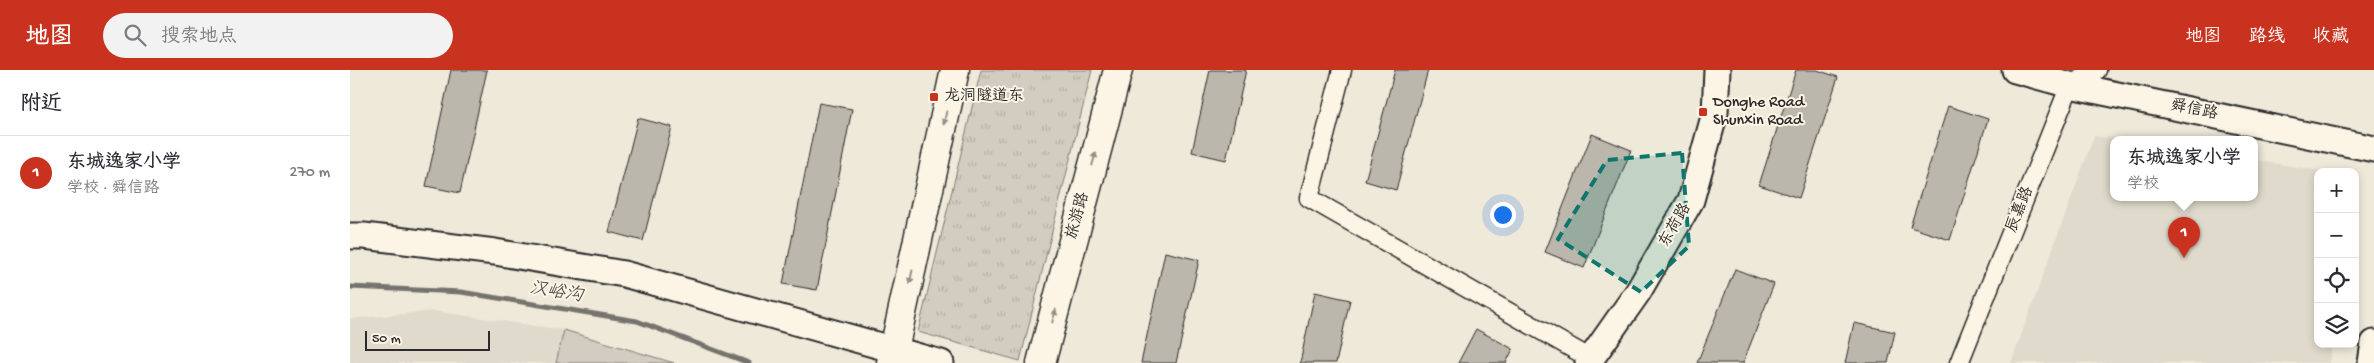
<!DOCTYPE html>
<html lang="zh">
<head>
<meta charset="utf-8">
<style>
	:root { --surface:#fff; --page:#f2f2f3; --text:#2b2b33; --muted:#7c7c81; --line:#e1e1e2; --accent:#c8321e }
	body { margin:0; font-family:"Gochi Hand","LXGW WenKai TC",sans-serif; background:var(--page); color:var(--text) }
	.controls { position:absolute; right:15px; bottom:15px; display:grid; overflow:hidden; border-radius:10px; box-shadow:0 2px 8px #0003 }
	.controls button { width:45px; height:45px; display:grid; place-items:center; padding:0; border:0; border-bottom:1px solid var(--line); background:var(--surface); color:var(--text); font:25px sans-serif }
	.scale { position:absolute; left:15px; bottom:12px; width:125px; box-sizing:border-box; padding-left:5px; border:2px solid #2b2b2b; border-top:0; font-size:14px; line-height:18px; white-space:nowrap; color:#2b2b2b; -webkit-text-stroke:4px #fcf5e5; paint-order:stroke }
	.you { position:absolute; left:1152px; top:144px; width:18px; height:18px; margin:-12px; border:4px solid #fff; border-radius:50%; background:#1a73e8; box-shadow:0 0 0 8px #1a73e833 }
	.badge { display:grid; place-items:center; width:32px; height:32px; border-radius:50%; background:var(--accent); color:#fff; font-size:16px; font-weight:700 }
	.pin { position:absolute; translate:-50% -41px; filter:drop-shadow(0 1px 2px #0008) }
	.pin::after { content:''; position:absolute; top:26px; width:18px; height:15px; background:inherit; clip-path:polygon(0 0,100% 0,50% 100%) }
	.popup { position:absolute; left:1760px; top:66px; width:148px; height:65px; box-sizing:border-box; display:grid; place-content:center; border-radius:10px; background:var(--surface); filter:drop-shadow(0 1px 4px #0005); font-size:16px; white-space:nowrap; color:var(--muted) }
	.popup b { font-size:19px; color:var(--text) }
	.popup::after { content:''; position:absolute; left:50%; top:100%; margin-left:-10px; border:10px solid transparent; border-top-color:var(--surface) }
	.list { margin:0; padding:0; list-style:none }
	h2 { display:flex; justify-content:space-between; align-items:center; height:65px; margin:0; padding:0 20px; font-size:21px }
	h2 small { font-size:16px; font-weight:400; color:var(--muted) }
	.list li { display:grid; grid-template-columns:32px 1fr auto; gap:15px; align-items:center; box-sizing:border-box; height:75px; padding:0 20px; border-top:1px solid var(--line) }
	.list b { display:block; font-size:19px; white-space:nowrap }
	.list p { margin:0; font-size:16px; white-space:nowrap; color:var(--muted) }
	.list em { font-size:16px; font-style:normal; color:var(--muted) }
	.icon { flex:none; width:28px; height:28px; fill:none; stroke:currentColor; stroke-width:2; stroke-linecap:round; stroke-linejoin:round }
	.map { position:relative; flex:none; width:2024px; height:293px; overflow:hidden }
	header { display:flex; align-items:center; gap:30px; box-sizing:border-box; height:70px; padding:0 25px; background:var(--accent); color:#fff }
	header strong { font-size:24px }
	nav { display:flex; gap:28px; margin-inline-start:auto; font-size:18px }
	.search { width:350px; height:45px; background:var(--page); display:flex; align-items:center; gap:12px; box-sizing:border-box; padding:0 18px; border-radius:28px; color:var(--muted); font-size:19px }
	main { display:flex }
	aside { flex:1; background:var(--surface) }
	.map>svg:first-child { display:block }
</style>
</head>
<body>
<header>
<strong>地图</strong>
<div class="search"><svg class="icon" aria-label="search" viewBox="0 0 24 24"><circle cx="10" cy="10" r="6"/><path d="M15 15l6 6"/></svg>搜索地点</div>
<nav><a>地图</a><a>路线</a><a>收藏</a></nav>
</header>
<main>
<aside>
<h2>附近<small></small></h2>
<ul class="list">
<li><span class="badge">1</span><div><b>东城逸家小学</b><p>学校 · 舜信路</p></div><em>270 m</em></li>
</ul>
</aside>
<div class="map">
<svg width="2024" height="293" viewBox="0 0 2024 293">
	<defs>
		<pattern id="grass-tufts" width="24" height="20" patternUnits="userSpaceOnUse" patternTransform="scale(1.25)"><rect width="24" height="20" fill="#d2cdc0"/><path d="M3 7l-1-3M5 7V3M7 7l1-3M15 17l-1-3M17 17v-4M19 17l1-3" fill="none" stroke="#b4b0a5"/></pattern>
	</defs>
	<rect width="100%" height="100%" fill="#efe9da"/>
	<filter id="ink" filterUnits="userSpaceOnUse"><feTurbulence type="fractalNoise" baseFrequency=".02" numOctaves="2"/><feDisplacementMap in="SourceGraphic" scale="10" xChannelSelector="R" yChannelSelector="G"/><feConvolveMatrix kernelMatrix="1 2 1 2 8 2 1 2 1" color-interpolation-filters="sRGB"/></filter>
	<g filter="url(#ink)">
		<g fill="#e0dacc">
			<polygon points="1744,66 1767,69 1764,69 1764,127 1904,127 1904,90 1978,102 1968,102 1968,274 1982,274 1980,293 1661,293"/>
			<polygon points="84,241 214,260 207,293 0,293 0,249"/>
		</g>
		<polygon fill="url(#grass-tufts)" stroke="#7e7c76" points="631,0 742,0 670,291 568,262"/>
		<polygon fill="#d2cdc0" stroke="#7e7c76" points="214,260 324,293 206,293"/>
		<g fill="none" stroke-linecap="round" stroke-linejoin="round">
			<polyline stroke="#75736d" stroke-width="5" points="0,217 111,222 287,251 399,293"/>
		</g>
		<g fill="#bcb7ac" stroke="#2b2b2b">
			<polygon points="101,0 137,0 110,123 76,116"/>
			<polygon points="860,0 896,0 876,90 842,82"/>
			<polygon points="1045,0 1078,0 1046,120 1015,111"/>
			<polygon points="1446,0 1467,0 1488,7 1449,128 1409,115"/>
			<polygon points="469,33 502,39 467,220 433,214"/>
			<polygon points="1598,36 1638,49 1600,170 1560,157"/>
			<polygon points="288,48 322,57 293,171 259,162"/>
			<polygon points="1242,64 1281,80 1234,198 1195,182"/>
			<polygon points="815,182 849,190 826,293 791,293"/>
			<polygon points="1385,199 1424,214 1393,293 1347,293"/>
			<polygon points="965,222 1000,230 986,293 950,293"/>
			<polygon points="1504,253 1545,262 1538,293 1495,293"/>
			<polygon points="1126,259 1163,279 1156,293 1108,293"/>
		</g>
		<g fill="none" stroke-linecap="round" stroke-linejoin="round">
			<defs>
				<g id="street">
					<polyline points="992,0 959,128 1241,289"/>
					<polyline points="1609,293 1720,15 1747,0"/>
				</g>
				<g id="secondary">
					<polyline points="1665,0 1720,15 2024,79"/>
					<polyline points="0,166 14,166 145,182 274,204 591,293"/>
					<polyline points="1238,293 1288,222 1341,130 1365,43 1367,0"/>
					<polyline points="2021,293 2024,273"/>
				</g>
				<g id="primary">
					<polyline points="541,293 605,0"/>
					<polyline points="691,293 768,0"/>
				</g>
			</defs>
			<use href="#street" stroke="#2b2b2b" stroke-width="21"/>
			<use href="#secondary" stroke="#2b2b2b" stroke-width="29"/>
			<use href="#primary" stroke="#2b2b2b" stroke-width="31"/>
			<use href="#street" stroke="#fcf5e5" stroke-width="18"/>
			<use href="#secondary" stroke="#fcf5e5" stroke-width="25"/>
			<use href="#primary" stroke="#fcf5e5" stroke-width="28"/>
		</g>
		<defs><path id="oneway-solid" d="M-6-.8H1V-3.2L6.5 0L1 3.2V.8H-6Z" transform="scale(1.25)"/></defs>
		<g fill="#949088">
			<use href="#oneway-solid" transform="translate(595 48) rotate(102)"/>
			<use href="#oneway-solid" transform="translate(744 89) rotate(-75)"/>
			<use href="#oneway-solid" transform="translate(561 207) rotate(102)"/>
			<use href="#oneway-solid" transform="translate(704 246) rotate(-75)"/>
		</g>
	</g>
	<path fill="#0f766e" fill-opacity="0.2" stroke="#0f766e" stroke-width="4" stroke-dasharray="10 6" stroke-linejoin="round" d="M1332,83L1339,176L1291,222L1208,169L1257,90Z"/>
	<g fill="#c8321e" stroke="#fcf5e5" stroke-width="2">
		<rect x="579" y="22" width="10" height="10" rx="2.5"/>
		<rect x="1348" y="37" width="10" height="10" rx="2.5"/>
	</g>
	<g text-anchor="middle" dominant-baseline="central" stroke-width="4" stroke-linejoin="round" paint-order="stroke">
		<g font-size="16" fill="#2b2b2b" stroke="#fcf5e5" text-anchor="start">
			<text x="594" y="27">龙洞隧道东</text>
			<text x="1363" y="33">Donghe Road<tspan x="1363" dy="18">Shunxin Road</tspan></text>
		</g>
		<g font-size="16" fill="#2b2b2b" stroke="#fcf5e5">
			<text transform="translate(1844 41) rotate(12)">舜信路</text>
			<text transform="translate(1671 140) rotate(-68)">辰嘉路</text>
			<text transform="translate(729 146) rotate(-75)">旅游路</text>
			<text transform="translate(1326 156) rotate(-60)">东荷路</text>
		</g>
		<g font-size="18" font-style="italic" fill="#565552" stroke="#fcf5e5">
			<text transform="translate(206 223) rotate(9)">汉峪沟</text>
		</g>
	</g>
</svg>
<div class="controls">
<button>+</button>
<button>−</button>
<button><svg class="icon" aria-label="locate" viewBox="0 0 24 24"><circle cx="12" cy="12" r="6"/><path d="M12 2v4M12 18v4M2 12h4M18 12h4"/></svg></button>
<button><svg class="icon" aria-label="layers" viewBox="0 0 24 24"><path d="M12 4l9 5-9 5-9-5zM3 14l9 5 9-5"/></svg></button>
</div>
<div class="scale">50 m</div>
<div class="you"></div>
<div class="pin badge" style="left:1834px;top:188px">1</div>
<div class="popup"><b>东城逸家小学</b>学校</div>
</div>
</main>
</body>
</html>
